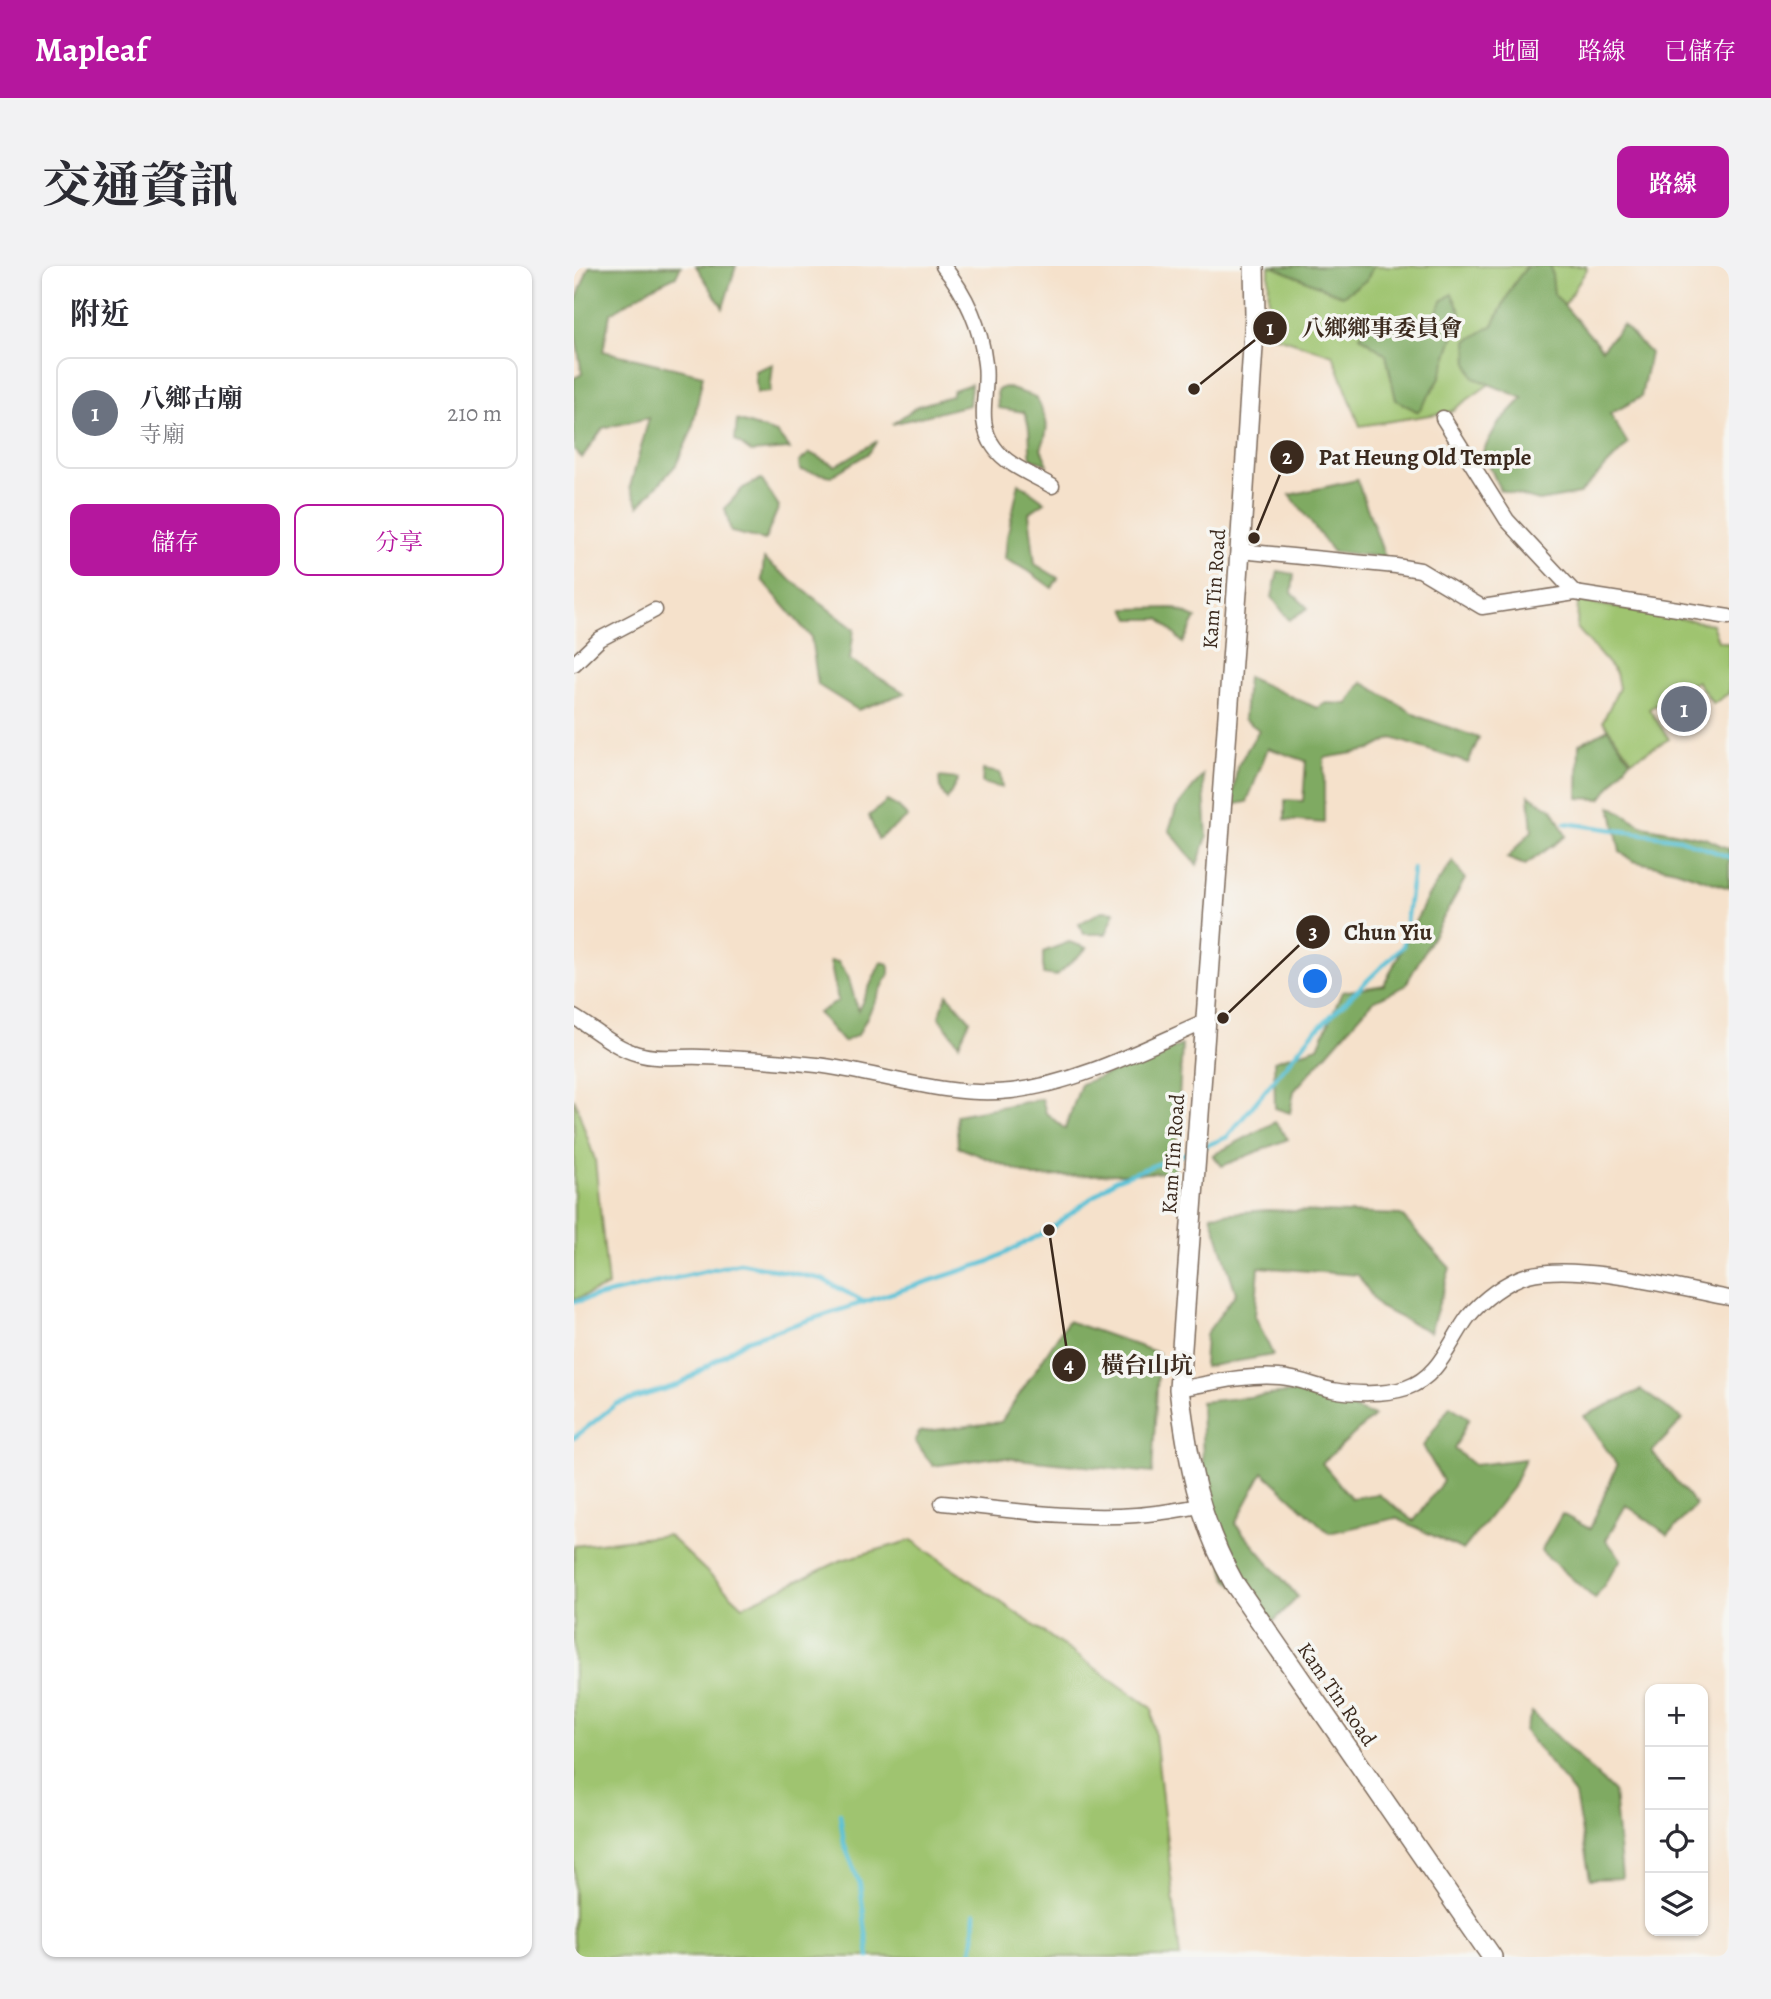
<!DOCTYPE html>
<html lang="zh-TW">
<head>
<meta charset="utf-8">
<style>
	:root { --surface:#fff; --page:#f2f2f3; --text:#2b2b33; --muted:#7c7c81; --line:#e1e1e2; --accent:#b5179e }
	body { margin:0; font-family:Alegreya,"Noto Serif TC",serif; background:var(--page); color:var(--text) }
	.controls { position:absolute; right:21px; bottom:21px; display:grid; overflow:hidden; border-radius:14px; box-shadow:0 2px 5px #0004 }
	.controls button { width:63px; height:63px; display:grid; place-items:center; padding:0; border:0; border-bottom:2px solid var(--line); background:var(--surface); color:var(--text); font:35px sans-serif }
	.you { position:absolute; left:742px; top:716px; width:24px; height:24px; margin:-18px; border:5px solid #fff; border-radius:50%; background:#1a73e8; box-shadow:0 0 0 10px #1a73e833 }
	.badge { display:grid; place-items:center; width:46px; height:46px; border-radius:50%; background:var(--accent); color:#fff; font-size:23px; font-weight:700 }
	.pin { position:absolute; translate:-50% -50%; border:4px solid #fff; box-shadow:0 2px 7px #0006 }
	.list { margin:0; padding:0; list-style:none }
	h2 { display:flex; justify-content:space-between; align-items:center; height:91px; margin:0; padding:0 28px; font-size:30px }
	h2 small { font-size:23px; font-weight:400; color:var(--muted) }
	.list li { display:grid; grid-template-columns:46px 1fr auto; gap:21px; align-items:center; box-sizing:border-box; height:112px; margin:0 14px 14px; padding:0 14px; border:2px solid var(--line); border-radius:14px }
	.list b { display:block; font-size:26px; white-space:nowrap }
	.list p { margin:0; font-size:23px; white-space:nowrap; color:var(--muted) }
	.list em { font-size:23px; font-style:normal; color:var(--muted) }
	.actions { display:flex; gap:14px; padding:21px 28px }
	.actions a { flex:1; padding:16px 0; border:2px solid var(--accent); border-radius:14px; text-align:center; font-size:24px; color:var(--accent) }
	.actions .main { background:var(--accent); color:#fff }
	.icon { flex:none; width:38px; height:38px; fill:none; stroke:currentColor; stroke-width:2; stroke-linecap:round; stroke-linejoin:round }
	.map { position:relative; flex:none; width:1155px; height:1691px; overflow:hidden; border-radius:14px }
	header { display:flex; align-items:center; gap:42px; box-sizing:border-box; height:98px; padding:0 35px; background:var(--accent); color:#fff }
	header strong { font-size:33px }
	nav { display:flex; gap:38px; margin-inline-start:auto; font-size:24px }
	.intro { display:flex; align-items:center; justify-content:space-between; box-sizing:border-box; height:168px; padding:0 42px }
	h1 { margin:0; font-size:49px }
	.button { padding:18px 32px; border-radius:14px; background:var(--accent); color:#fff; font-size:24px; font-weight:700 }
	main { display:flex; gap:42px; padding:0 42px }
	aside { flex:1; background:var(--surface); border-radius:14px; box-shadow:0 2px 5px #0004 }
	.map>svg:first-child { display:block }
</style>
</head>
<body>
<header>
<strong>Mapleaf</strong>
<nav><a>地圖</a><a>路線</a><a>已儲存</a></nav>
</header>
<div class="intro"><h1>交通資訊</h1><a class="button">路線</a></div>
<main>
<aside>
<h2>附近<small></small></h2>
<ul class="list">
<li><span class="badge" style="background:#6b7280">1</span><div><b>八鄉古廟</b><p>寺廟</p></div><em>210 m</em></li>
</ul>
<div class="actions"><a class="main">儲存</a><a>分享</a></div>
</aside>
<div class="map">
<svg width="1155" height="1691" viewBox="0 0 1155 1691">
	<rect width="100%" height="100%" fill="#f6f6f2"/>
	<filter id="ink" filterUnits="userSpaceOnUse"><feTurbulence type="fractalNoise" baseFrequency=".0143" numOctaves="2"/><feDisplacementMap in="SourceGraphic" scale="14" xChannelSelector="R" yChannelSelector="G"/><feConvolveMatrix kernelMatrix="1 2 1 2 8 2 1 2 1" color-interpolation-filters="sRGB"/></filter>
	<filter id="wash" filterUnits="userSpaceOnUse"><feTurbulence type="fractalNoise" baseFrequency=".00686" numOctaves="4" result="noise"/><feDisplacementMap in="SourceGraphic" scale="28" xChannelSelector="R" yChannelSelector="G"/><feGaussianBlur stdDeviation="1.57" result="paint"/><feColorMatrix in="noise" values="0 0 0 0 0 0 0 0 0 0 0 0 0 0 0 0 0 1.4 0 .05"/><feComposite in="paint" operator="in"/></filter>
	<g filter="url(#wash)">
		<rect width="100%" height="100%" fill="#f5e1cb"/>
		<g fill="#9fc46f" stroke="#6d7746" stroke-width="2">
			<polygon points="695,0 1012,0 1013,3 990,40 993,63 876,146 786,160 759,89 694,68"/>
			<polygon points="1004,335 1138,358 1144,375 1155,377 1155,427 1139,438 1123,415 1075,443 1095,473 1058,494 1029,455 1045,422 1042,407 1003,362"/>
			<polygon points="0,832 21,894 34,1020 0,1034"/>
			<polygon points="94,1269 169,1340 268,1294 338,1274 578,1442 606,1691 0,1691 0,1280"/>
		</g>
		<g fill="#7faa62" stroke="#5d6a40" stroke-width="2">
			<polygon points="107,0 102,10 75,23 36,48 29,85 129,109 118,164 102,199 65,240 56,221 75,152 29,162 8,192 0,183 0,112 8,108 0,61 0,40 15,1"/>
			<polygon points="122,0 162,0 149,42"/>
			<polygon points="698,0 799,0 793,14 768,30"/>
			<polygon points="953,0 977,0 980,28 1028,83 1049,59 1076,87 1067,131 1036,148 1054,178 1005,228 965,235 926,224 909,185 923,159 949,132 900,112 894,99 893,75 919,59 939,19"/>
			<polygon points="878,28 887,47 865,114 844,146 822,134 812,89 786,70 801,52 835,48 859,53 868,35"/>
			<polygon points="199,98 196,126 183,127 181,105"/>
			<polygon points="397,118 395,139 318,158 344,140 377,130 379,124"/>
			<path d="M431,121L462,131C473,154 477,159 467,183L474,199L457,192C454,174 458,162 450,146L424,142L423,124Z"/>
			<polygon points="163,154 203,167 216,183 177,186 161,174"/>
			<polygon points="303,175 295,187 257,210 226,204 225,196 236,187 261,200"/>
			<polygon points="187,213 205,240 191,274 157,266 151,242 169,222"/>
			<polygon points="783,214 811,291 759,286 716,229"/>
			<polygon points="445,217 471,236 455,247 461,298 484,312 478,322 453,304 431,293 433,271"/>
			<polygon points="190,293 280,363 276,394 331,427 284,444 244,419 237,371 188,314"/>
			<polygon points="704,305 720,308 718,327 734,342 715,354 698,331"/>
			<polygon points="599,342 622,352 609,377 586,353 556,353 551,343"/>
			<polygon points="673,411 743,442 752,437 774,438 788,416 846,451 905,472 894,497 818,472 796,484 750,492 750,557 711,554 711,534 729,535 732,495 694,482 673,536 658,539 663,501 685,464 670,453"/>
			<polygon points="1034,463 1056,494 1027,533 1004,532 1005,478"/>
			<polygon points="409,504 426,507 428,522 408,517"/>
			<polygon points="629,509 633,571 623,599 595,564 602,543"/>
			<polygon points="365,511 384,513 373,534 366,522"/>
			<polygon points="955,529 979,544 992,570 951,599 933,592 958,565"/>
			<polygon points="313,535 324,541 334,551 304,573 295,550"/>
			<polygon points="1037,540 1069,560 1131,572 1155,583 1155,622 1102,604 1059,595 1046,586"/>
			<polygon points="879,595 891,613 831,720 799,735 720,825 716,847 701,842 700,795 744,781 768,726 810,719 854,630"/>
			<polygon points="528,645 541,646 532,668 510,668 505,658"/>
			<polygon points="495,676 513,682 482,710 469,708 469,686"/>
			<polygon points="256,695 264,696 274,710 284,745 307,696 315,698 315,708 284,769 269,776 244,747 264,735"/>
			<polygon points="373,728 396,754 385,778 365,751"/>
			<polygon points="608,779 601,906 460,911 384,881 382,849 468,833 472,847 491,863 507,818"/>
			<polygon points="701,856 714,873 648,900 639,889"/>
			<polygon points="693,944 827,949 876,1002 856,1066 805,1041 784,1009 685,1001 681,1050 699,1089 630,1101 632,1068 662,1027 637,949"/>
			<polygon points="494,1055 585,1087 578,1207 422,1191 359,1200 341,1175 345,1166 427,1156"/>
			<polygon points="1067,1124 1109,1153 1078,1186 1122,1239 1094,1269 1052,1239 1032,1274 1047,1293 1021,1333 967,1285 988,1248 1016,1263 1043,1199 1010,1150"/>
			<polygon points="733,1125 800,1150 748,1197 777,1232 804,1228 840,1255 869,1215 849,1180 876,1140 895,1152 880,1183 900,1199 951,1193 939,1221 889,1284 822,1252 755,1267 689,1206 661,1258 724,1331 700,1355 653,1313 630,1231 627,1136"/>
			<polygon points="958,1446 1040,1526 1048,1612 1016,1613 1001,1529 951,1465"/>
		</g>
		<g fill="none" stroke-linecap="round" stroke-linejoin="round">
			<g stroke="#59c1d6" stroke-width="4.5">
				<polyline points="991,557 1106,573 1155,591"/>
				<polyline points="629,881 653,871 738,768 829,680 839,603"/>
				<polyline points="0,1036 166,997 248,1013 290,1036"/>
				<polyline points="0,1172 42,1138 104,1119 173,1074 414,996 475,964 541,914 618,885"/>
				<polyline points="266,1548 270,1578 286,1618 295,1691"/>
				<polyline points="397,1691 400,1674 401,1647"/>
			</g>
		</g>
	</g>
	<g filter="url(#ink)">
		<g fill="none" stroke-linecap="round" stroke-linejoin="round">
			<defs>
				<g id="minor">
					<path d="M369,0C392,28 407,62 411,98C415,127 401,155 420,181C432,199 459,209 478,220"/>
					<polyline points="869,152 933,254 1001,327"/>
					<polyline points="666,285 822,300 846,304 908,341 1001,327 1155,351"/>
					<polyline points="0,398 26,373 81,344"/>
					<path d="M0,751C20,763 41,782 64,788C84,794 106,790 127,791C165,792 205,795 243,799C308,807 371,832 437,825C505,817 569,783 631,756"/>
					<path d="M605,1123C638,1117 673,1108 706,1111C724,1112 740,1120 758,1124C779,1128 811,1129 832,1122C865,1111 875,1077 894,1051C908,1034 932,1015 954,1009C1004,996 1103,1022 1155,1032"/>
					<path d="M368,1237C431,1243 497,1254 562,1249C583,1248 604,1244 626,1240"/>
				</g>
				<path id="secondary" d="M680,0L681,49L666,285L605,1123C614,1194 624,1253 660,1317L918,1691"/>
			</defs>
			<use href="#minor" stroke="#7c6a5b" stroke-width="17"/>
			<use href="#secondary" stroke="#7c6a5b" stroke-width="22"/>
			<use href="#minor" stroke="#fff" stroke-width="14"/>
			<use href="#secondary" stroke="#fff" stroke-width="19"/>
		</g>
	</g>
	<g text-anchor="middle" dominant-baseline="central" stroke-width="7" stroke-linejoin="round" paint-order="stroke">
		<g font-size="21" fill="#3b2a1e" stroke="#f6f6f2">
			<text transform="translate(640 323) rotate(-86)">Kam Tin Road</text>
			<text transform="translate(599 888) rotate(-86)">Kam Tin Road</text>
			<text transform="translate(763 1428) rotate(55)">Kam Tin Road</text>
		</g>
	</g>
	<path fill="none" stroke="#3b2a1e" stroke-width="2.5" d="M620 123L696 62M680 272L713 191M649 752L739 666M475 964L495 1099"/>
	<g fill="#3b2a1e" stroke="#f6f6f2" stroke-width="2.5">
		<circle cx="620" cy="123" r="7"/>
		<circle cx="680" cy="272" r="7"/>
		<circle cx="649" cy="752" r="7"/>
		<circle cx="475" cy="964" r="7"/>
		<circle cx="696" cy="62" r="18"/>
		<circle cx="713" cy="191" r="18"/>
		<circle cx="739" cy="666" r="18"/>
		<circle cx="495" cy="1099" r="18"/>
	</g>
	<g font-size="21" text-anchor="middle" font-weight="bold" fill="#fff">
		<text x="696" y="69">1</text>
		<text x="713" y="198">2</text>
		<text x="739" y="673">3</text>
		<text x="495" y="1106">4</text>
	</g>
	<g font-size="23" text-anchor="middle" font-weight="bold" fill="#3b2a1e" stroke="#f6f6f2" stroke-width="7" stroke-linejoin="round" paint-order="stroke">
		<text x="808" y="70">八鄉鄉事委員會</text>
		<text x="851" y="199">Pat Heung Old Temple</text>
		<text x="814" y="674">Chun Yiu</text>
		<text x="573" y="1107">橫台山坑</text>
	</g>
</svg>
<div class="controls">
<button>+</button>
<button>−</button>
<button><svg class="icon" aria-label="locate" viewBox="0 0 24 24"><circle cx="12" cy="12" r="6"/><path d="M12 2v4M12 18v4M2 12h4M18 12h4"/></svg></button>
<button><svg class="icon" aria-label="layers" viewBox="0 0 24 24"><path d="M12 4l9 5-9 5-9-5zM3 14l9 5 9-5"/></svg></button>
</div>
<div class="you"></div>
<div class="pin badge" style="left:1110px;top:443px;background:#6b7280">1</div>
</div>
</main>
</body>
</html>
